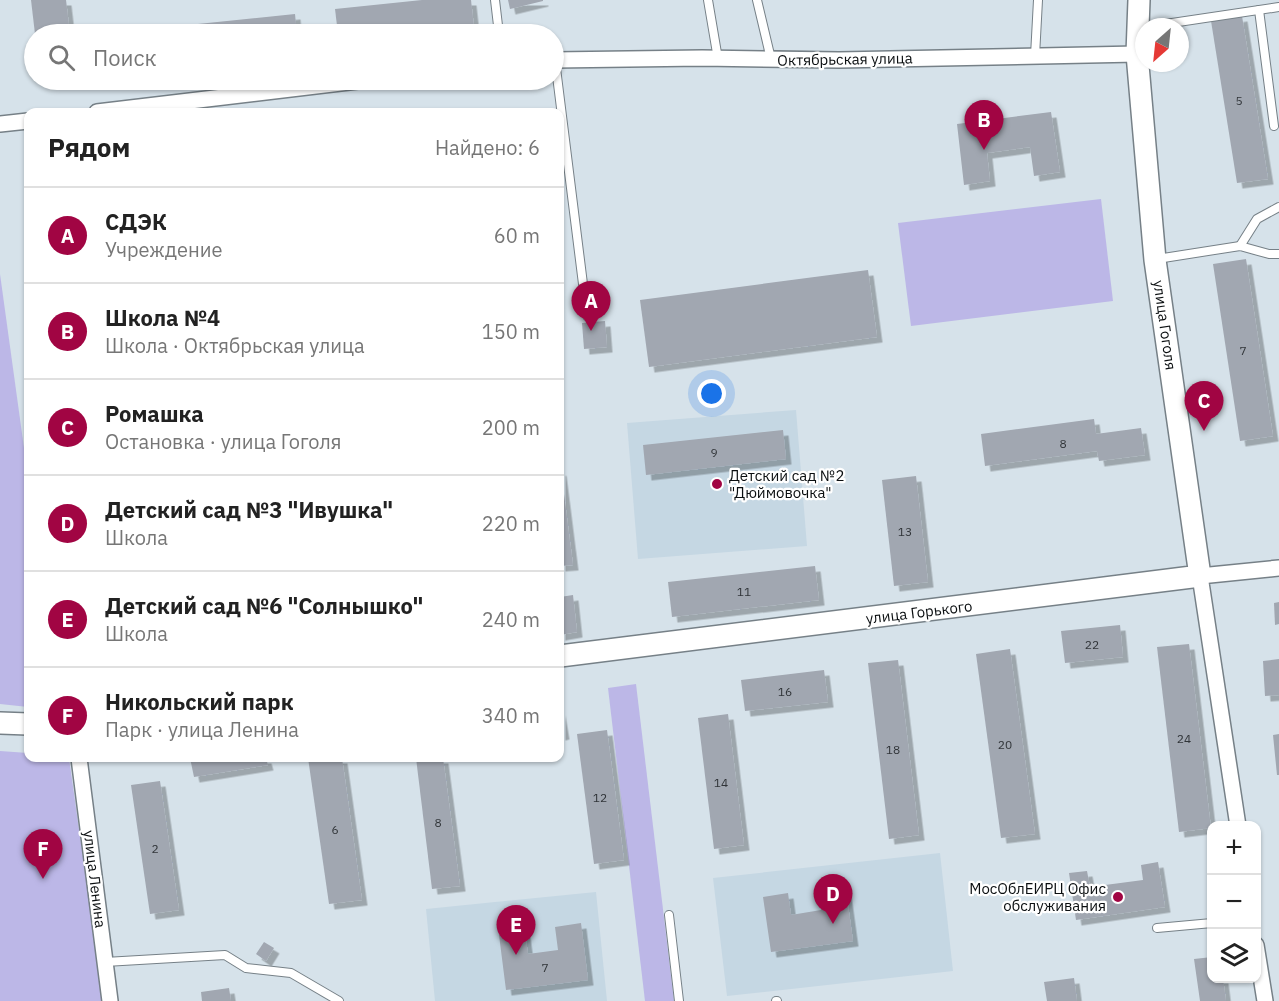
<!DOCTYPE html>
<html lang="ru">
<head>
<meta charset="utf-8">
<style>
	:root { --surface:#fff; --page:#f6f6f6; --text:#222; --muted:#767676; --line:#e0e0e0; --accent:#a10543 }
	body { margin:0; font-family:"IBM Plex Sans",sans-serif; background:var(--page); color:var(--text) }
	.controls { position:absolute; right:18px; bottom:18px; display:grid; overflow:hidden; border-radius:12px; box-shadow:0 2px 4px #0004 }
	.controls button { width:54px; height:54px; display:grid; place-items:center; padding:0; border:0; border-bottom:2px solid var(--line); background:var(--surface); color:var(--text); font:30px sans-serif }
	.compass { position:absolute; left:1135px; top:18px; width:54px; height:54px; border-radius:50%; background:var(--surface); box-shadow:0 2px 4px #0004; rotate:207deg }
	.you { position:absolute; left:712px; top:394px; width:21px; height:21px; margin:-15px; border:4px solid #fff; border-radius:50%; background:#1a73e8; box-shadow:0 0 0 9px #1a73e833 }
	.badge { display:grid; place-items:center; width:39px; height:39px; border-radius:50%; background:var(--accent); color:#fff; font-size:20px; font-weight:700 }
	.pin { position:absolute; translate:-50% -50px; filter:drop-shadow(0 2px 3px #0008) }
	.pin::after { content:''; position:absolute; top:32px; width:21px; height:18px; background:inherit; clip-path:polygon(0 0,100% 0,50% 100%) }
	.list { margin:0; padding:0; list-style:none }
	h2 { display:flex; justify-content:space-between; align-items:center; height:78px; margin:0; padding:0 24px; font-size:26px }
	h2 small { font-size:20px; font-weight:400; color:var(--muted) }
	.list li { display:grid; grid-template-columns:39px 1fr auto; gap:18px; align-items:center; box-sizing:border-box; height:96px; padding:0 24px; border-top:2px solid var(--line) }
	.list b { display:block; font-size:22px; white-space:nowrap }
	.list p { margin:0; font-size:20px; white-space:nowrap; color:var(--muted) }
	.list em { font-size:20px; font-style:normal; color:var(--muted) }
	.icon { flex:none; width:33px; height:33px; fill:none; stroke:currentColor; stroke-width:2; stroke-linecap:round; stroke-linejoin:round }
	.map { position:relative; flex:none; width:1279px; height:1001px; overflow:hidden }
	.search { position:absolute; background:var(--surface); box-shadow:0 2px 4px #0004; left:24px; top:24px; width:540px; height:66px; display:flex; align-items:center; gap:15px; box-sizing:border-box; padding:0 21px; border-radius:33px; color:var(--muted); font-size:22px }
	.panel { position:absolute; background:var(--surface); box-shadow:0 2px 4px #0004; left:24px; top:108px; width:540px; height:654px; border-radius:12px }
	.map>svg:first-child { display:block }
</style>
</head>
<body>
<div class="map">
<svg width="1279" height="1001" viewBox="0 0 1279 1001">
	<defs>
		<filter id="shadow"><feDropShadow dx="5.5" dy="5.5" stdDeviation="0" flood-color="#0004"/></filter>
	</defs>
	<rect width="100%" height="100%" fill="#d6e2ea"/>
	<g fill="#c5d7e3">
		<polygon points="796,410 807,546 638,559 627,423"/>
		<polygon points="940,853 953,971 727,996 713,878"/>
		<polygon points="596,892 607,1001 435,1001 426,909"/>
	</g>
	<g fill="#bcb7e7">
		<polygon points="1101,199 1113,301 911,326 898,223"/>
		<polygon points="0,274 28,477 28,707 0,704"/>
		<polygon points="636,684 674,1001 645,1001 608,688"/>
		<polygon points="0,751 28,753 28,758 69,758 103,1001 0,1001"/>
	</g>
	<g fill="#a1a7b1" filter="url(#shadow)">
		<polygon points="31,0 66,0 70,34 35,34"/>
		<polygon points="422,0 471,0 474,27 403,34 338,34 335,9"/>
		<polygon points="508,0 543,0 543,1 510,9"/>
		<polygon points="295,14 297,34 160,34 159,28"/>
		<polygon points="1242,16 1268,179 1237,183 1211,21"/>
		<polygon points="1051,112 1060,172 1034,176 1030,147 987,153 990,181 964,185 957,124"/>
		<polygon points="1246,259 1273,436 1240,441 1213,264"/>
		<polygon points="868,270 877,337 649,367 640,300"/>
		<polygon points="605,321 607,347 584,349 582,323"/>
		<polygon points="1094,419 1096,434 1141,428 1145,455 1099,461 1097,451 985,466 981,434"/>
		<polygon points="783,430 786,459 646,475 643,445"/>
		<polygon points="561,470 573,565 560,566 560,471"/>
		<polygon points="916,476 928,582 894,586 882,480"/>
		<polygon points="815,566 819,600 672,617 668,582"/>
		<polygon points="573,595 577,632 560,635 560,597"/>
		<polygon points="1279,602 1279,624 1275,625 1274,603"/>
		<polygon points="1120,625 1123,657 1065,663 1061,631"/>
		<polygon points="1189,644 1211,828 1179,832 1157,647"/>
		<polygon points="1010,649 1035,834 1001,838 976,654"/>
		<polygon points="1279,659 1279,695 1265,696 1263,661"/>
		<polygon points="898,660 919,835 889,839 868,663"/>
		<polygon points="824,670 828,702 745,711 741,680"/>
		<polygon points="560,710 564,734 560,735"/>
		<polygon points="728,714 744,845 714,849 698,718"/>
		<polygon points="607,730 624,860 594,864 577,734"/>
		<polygon points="1279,734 1279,775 1277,775 1273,735"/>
		<polygon points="190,758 266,758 268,765 194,777"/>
		<polygon points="308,758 342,758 362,900 329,904"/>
		<polygon points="416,758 443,758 460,886 432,889"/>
		<polygon points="160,781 179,910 150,914 131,785"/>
		<polygon points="1158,862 1165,907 1076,920 1069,873 1087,871 1090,887 1143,880 1141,865"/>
		<polygon points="845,883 853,941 771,952 763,897 788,893 791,915 821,910 818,887"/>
		<polygon points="581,923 588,980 506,990 499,935 525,932 528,954 558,950 555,927"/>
		<polygon points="264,942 274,948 266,961 256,954"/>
		<polygon points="1212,957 1212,978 1223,978 1226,1001 1200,1001 1194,959"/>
		<polygon points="1074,978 1077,1001 1047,1001 1044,982"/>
		<polygon points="229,988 231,1001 202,1001 201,992"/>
	</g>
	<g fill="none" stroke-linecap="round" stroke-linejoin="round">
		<defs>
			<g id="lane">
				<polyline points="495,0 499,34"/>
				<polyline points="708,0 718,59"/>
				<polyline points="757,0 771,59"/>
				<polyline points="1259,10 1274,126"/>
				<polyline points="1145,27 1279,7"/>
				<polyline points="1035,56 1038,0"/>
				<polyline points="555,60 587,316"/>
				<polyline points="1240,246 1257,219 1279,207"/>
				<polyline points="1157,259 1240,246 1269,254 1279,254"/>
				<polyline points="669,915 679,1001"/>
				<polyline points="1157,928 1212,923"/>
				<polyline points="105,962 225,955 246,968 291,973 339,1001"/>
				<polyline points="776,1001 777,1001"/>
			</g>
			<g id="street">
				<polyline points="554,60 702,58 839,60 1137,54"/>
				<polyline points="97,112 366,80"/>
				<polyline points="0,124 28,121"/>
				<polyline points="79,758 110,1001"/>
				<polyline points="1238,826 1200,576 1279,568"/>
				<polyline points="1256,945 1265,1001"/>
			</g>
			<g id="secondary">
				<polyline points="560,656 1200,576 1155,260 1137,54 1139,0"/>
				<polyline points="0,723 28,724"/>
			</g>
		</defs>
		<use href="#lane" stroke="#768087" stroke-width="10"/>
		<use href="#street" stroke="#768087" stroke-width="18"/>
		<use href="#secondary" stroke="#768087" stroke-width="24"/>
		<use href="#lane" stroke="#fff" stroke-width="8"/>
		<use href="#street" stroke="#fff" stroke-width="15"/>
		<use href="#secondary" stroke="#fff" stroke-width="21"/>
	</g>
	<g fill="#a10543" stroke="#fff" stroke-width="2">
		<circle cx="717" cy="484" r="6"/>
		<circle cx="1118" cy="897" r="6"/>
	</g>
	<g text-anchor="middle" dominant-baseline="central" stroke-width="4.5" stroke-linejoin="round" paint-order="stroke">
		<g font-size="12" fill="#303438">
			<text x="1239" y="100">5</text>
			<text x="1243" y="350">7</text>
			<text x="1063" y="443">8</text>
			<text x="714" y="452">9</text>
			<text x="905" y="531">13</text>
			<text x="744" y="591">11</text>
			<text x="1092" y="644">22</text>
			<text x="785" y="691">16</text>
			<text x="1184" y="738">24</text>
			<text x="1005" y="744">20</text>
			<text x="893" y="749">18</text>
			<text x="721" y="782">14</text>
			<text x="600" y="797">12</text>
			<text x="438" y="822">8</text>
			<text x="335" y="829">6</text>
			<text x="155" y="848">2</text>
			<text x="545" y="967">7</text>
		</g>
		<g font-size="15" fill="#0a0e10" stroke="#fff">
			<text transform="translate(845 59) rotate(-1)">Октябрьская улица</text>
			<text transform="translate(1165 325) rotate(82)">улица Гоголя</text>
			<text transform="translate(919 612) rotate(-7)">улица Горького</text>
			<text transform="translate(95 879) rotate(83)">улица Ленина</text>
		</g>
		<g font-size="15" fill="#0a0e10" stroke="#fff" text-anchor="start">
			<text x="729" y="475">Детский сад №2<tspan x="729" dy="17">"Дюймовочка"</tspan></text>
			<text x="1106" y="888" text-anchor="end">МосОблЕИРЦ Офис<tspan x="1106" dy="17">обслуживания</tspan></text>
		</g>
	</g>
</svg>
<div class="controls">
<button>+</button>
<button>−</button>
<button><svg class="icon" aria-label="layers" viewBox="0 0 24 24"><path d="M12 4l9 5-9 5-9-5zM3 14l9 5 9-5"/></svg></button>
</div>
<svg class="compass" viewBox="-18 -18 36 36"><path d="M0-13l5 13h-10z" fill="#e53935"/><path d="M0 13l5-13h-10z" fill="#767676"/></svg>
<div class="you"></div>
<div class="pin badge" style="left:591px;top:331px">A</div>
<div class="pin badge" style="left:984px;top:150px">B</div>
<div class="pin badge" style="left:1204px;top:431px">C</div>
<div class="pin badge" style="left:833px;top:924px">D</div>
<div class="pin badge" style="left:516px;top:955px">E</div>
<div class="pin badge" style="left:43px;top:879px">F</div>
<div class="search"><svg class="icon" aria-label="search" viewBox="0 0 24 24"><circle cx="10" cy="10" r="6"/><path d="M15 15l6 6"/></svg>Поиск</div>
<section class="panel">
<h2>Рядом<small>Найдено: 6</small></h2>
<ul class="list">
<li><span class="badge">A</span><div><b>СДЭК</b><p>Учреждение</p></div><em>60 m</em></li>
<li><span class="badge">B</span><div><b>Школа №4</b><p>Школа · Октябрьская улица</p></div><em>150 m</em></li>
<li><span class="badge">C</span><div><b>Ромашка</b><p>Остановка · улица Гоголя</p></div><em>200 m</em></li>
<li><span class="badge">D</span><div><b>Детский сад №3 &quot;Ивушка&quot;</b><p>Школа</p></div><em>220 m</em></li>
<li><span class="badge">E</span><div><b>Детский сад №6 &quot;Солнышко&quot;</b><p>Школа</p></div><em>240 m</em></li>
<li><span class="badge">F</span><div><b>Никольский парк</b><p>Парк · улица Ленина</p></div><em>340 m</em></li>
</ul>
</section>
</div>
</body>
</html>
